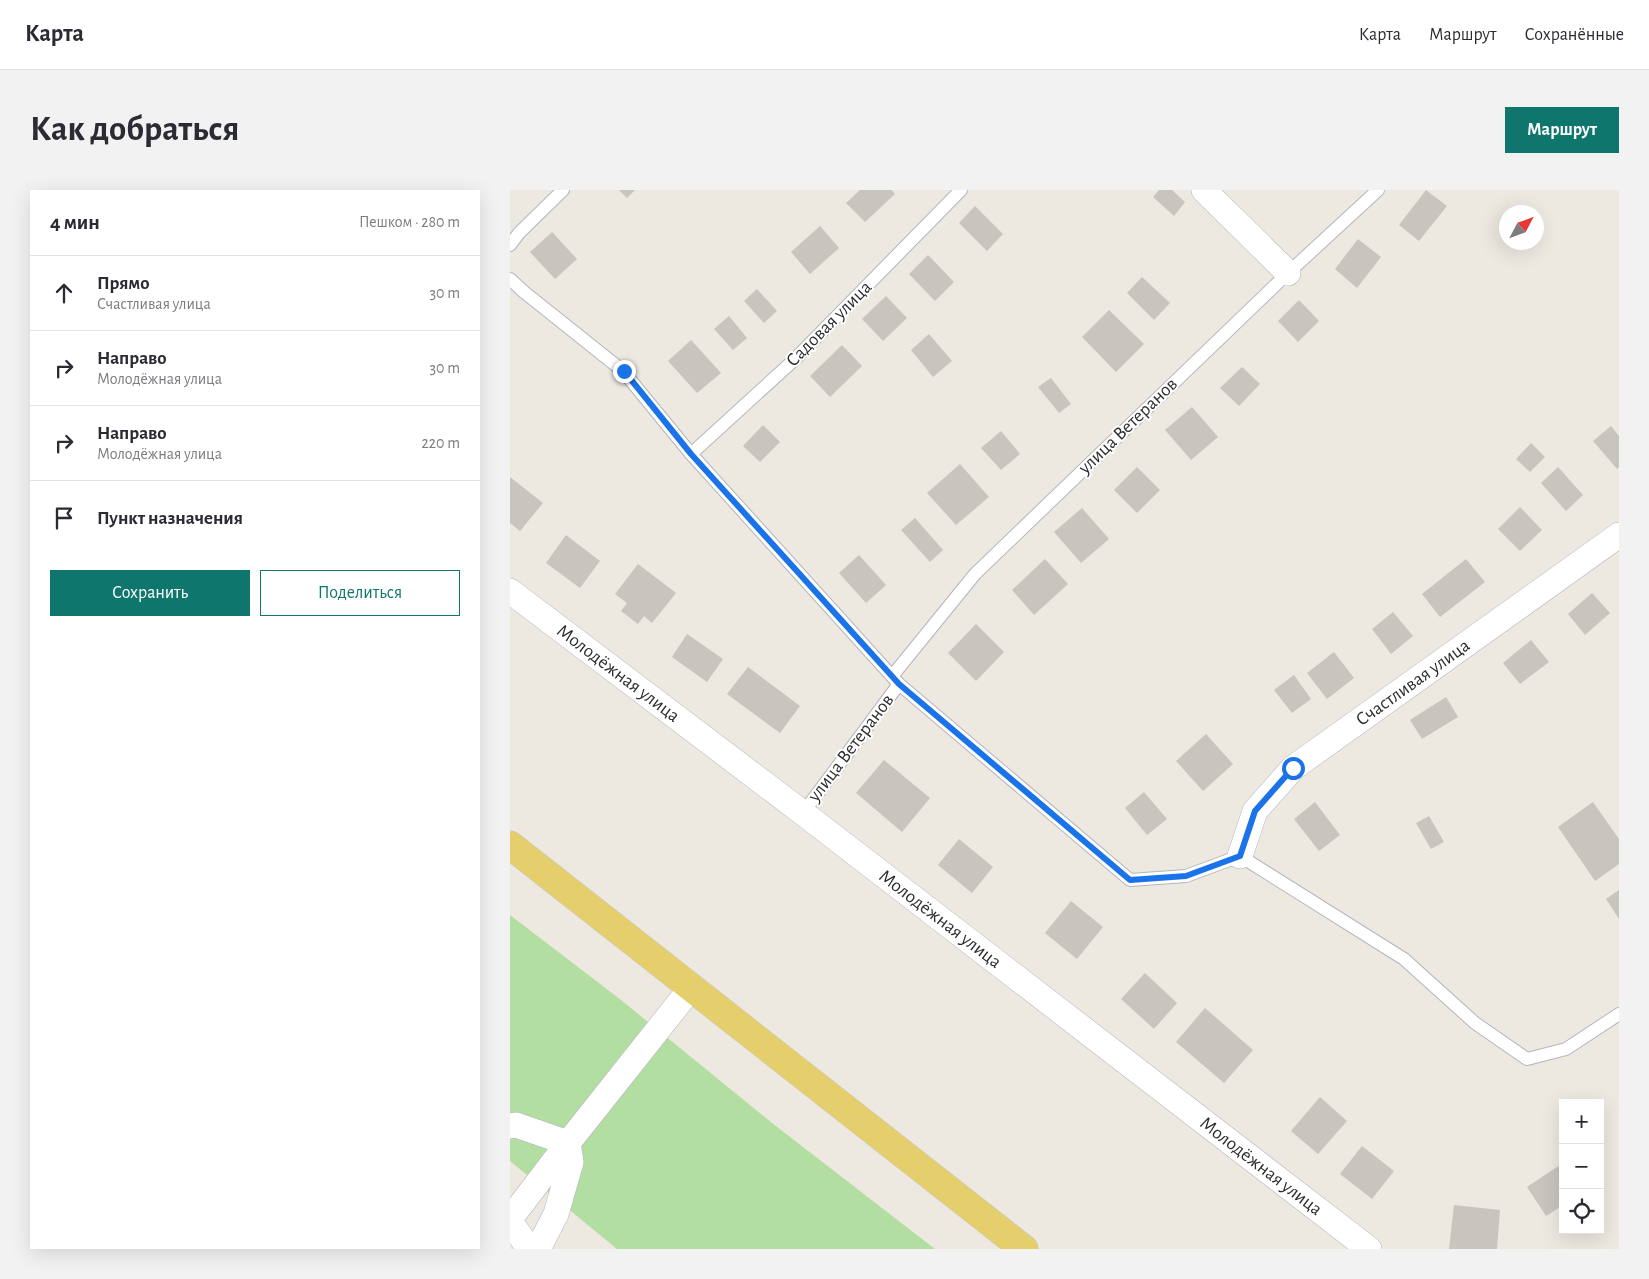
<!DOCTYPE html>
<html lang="ru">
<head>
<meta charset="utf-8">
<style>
	:root { --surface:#fff; --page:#f2f2f3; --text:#2b2b33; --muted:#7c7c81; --line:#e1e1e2; --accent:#0f766e }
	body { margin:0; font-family:"Alegreya Sans",sans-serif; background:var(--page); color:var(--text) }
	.controls { position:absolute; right:15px; bottom:15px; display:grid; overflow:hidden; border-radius:0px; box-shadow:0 5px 20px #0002 }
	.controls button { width:45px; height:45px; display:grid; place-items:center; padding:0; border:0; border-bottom:1px solid var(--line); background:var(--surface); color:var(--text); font:25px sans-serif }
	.compass { position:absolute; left:989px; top:15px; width:45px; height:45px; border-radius:50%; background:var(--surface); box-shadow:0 5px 20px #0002; rotate:49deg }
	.stop { position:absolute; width:15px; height:15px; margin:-11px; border:4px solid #1a73e8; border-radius:50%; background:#fff }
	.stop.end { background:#1a73e8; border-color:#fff; box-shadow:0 1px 5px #0008 }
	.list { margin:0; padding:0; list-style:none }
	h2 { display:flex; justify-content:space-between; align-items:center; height:65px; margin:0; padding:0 20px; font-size:21px }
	h2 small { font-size:16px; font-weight:400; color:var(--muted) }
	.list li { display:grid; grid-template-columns:32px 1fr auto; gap:15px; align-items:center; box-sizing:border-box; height:75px; padding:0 20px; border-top:1px solid var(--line) }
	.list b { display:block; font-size:19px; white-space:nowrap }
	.list p { margin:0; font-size:16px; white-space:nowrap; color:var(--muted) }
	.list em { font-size:16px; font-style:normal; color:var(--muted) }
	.actions { display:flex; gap:10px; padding:15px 20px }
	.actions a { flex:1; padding:11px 0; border:1px solid var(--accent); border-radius:0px; text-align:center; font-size:18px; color:var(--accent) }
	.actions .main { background:var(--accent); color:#fff }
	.icon { flex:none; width:28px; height:28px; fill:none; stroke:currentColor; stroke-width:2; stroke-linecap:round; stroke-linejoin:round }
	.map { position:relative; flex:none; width:1109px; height:1059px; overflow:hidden; border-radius:0px }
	header { display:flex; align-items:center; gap:30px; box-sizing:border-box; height:70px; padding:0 25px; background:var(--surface); border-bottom:1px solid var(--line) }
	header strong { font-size:24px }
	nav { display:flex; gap:28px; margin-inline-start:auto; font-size:18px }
	.intro { display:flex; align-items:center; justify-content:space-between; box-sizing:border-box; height:120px; padding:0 30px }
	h1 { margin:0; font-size:35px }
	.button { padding:12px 22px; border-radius:0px; background:var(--accent); color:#fff; font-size:18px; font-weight:700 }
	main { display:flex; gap:30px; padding:0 30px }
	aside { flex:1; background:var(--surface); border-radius:0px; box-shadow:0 5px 20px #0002 }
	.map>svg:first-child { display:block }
</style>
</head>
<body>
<header>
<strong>Карта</strong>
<nav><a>Карта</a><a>Маршрут</a><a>Сохранённые</a></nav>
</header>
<div class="intro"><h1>Как добраться</h1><a class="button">Маршрут</a></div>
<main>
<aside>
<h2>4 мин<small>Пешком · 280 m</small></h2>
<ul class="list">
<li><svg class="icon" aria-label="ahead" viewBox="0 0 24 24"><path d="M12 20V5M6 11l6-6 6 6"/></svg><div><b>Прямо</b><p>Счастливая улица</p></div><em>30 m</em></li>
<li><svg class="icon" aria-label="right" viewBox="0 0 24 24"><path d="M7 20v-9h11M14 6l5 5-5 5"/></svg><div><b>Направо</b><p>Молодёжная улица</p></div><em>30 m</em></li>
<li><svg class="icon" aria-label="right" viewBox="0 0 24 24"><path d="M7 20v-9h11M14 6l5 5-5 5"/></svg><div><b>Направо</b><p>Молодёжная улица</p></div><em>220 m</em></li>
<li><svg class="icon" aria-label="arrive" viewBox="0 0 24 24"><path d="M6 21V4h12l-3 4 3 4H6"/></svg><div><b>Пункт назначения</b></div></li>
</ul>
<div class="actions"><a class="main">Сохранить</a><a>Поделиться</a></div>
</aside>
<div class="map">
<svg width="1109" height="1059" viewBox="0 0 1109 1059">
	<rect width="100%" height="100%" fill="#ede8e0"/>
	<polygon fill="#b3dea2" points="0,725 111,810 262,933 425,1059 107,1059 0,971"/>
	<g fill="#c8c5bf">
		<polygon points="109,0 125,0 117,8"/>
		<polygon points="350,0 382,0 385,4 355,32 336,13"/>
		<polygon points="649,0 662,0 675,12 664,26 643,7"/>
		<polygon points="916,0 937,16 909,51 889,35"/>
		<polygon points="465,16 493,44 477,61 449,33"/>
		<polygon points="310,36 329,58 300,84 281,62"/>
		<polygon points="42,42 67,69 45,89 20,62"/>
		<polygon points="848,49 871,67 847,98 825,79"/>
		<polygon points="418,65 444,92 425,111 399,84"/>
		<polygon points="632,87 660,113 644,130 617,103"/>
		<polygon points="247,99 267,121 254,133 234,111"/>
		<polygon points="376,106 397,128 373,151 352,129"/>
		<polygon points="789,110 809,131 788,152 768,131"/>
		<polygon points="599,120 634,154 606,182 572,147"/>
		<polygon points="219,126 237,148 223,160 204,139"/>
		<polygon points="419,144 442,171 423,187 401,160"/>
		<polygon points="181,150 211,183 187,203 158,171"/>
		<polygon points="332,155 352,176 320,207 300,186"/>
		<polygon points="732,177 750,194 729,216 710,198"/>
		<polygon points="541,188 561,214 549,223 528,197"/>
		<polygon points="682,217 708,247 681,270 655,240"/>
		<polygon points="253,235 270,252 250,272 233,256"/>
		<polygon points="1101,236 1109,246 1109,277 1107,279 1083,251"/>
		<polygon points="491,241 510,264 491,280 471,258"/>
		<polygon points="1021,253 1035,267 1020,282 1006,269"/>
		<polygon points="450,274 479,307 446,335 417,303"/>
		<polygon points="627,277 650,300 627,323 604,300"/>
		<polygon points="1048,277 1073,305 1056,321 1031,293"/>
		<polygon points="0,287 33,313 10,341 0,333"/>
		<polygon points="1010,317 1032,340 1010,361 988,339"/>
		<polygon points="572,318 599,349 571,373 544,342"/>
		<polygon points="405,328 433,360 420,372 391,340"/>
		<polygon points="56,345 90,371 70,398 36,373"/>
		<polygon points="349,365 376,395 356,413 329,383"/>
		<polygon points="535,369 558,394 524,425 502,400"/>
		<polygon points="956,369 975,392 930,427 912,404"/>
		<polygon points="128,374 166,403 142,433 134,426 128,434 111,421 117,413 105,404"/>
		<polygon points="1082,403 1100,423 1075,445 1058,424"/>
		<polygon points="883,422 903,446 881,464 862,439"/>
		<polygon points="466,434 494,462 466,491 438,463"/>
		<polygon points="177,444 213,469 197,492 162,467"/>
		<polygon points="1021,450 1039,472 1010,494 993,473"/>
		<polygon points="824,462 844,488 817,509 797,483"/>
		<polygon points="238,477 290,516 270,543 217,504"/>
		<polygon points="784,485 801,509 782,523 764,500"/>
		<polygon points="936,507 948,527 912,549 900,530"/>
		<polygon points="696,544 723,574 693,601 666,571"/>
		<polygon points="374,570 420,608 392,642 346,603"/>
		<polygon points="634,602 657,629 637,645 615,618"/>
		<polygon points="805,612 830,645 809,661 784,629"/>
		<polygon points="1083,612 1109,649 1109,674 1085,691 1048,637"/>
		<polygon points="919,626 934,652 921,659 906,633"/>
		<polygon points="449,649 483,677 462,703 428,675"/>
		<polygon points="1109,700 1109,729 1096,709"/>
		<polygon points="561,711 593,737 567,769 535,743"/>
		<polygon points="635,783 667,813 644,839 611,809"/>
		<polygon points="695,818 743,860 714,893 666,852"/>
		<polygon points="810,907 837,931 808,964 781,941"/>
		<polygon points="852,956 884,981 862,1009 830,984"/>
		<polygon points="1053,973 1053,1015 1036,1026 1017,997"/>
		<polygon points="944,1015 990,1020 987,1059 939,1059"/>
	</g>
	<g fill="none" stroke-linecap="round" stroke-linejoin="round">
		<defs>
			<g id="service">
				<polyline points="0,55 9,43 53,0"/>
				<polyline points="0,89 14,102 113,181 181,264 389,494 620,690 676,686 730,666 894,769 965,833 1017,869 1056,859 1109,824"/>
				<polyline points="181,264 284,170 451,0"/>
				<polyline points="383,485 465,384 778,83 868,0"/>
				<polyline points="293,623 389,494"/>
			</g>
			<g id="minor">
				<polyline points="694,0 778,83"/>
				<path id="s1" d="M0,401L293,623L859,1059"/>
				<path id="s2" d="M730,666L745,621L783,578L1109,345"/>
				<polyline points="0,936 6,935 58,953 61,972 46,1024 28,1059"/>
				<polyline points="0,1029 58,953 181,798"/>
				<polyline points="0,1032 20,1059"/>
			</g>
			<polyline id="primary" points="0,655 514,1059"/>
		</defs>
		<use href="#service" stroke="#b3b5be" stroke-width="14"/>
		<use href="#minor" stroke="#b3b5be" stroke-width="26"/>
		<use href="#primary" stroke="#c8c8c8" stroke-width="29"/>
		<use href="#service" stroke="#fff" stroke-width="12"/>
		<use href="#minor" stroke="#fff" stroke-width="25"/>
		<use href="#primary" stroke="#e5cf6d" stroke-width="28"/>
	</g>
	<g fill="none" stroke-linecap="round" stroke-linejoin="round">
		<polyline stroke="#1a73e8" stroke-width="6" points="114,181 181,264 389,494 620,690 676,686 730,666 745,621 783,578"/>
	</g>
	<g text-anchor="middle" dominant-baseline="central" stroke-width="4" stroke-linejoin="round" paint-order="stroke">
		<g font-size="19" fill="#2c2c2c" stroke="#fff">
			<text transform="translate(319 134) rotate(-45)">Садовая улица</text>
			<text transform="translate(618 236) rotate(-44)">улица Ветеранов</text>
			<text stroke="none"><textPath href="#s1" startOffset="136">Молодёжная улица</textPath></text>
			<text stroke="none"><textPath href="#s2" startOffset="252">Счастливая улица</textPath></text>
			<text transform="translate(341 558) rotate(-53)">улица Ветеранов</text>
			<text stroke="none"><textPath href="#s1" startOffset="541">Молодёжная улица</textPath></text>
			<text stroke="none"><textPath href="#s1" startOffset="946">Молодёжная улица</textPath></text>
		</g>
	</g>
</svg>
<div class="controls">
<button>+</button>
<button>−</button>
<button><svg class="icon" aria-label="locate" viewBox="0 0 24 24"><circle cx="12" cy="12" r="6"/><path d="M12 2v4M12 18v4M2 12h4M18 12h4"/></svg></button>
</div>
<svg class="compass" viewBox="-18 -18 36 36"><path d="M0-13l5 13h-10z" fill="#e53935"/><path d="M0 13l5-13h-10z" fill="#7c7c81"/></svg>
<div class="stop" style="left:783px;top:578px"></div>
<div class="stop end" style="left:114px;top:181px"></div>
</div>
</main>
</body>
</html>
